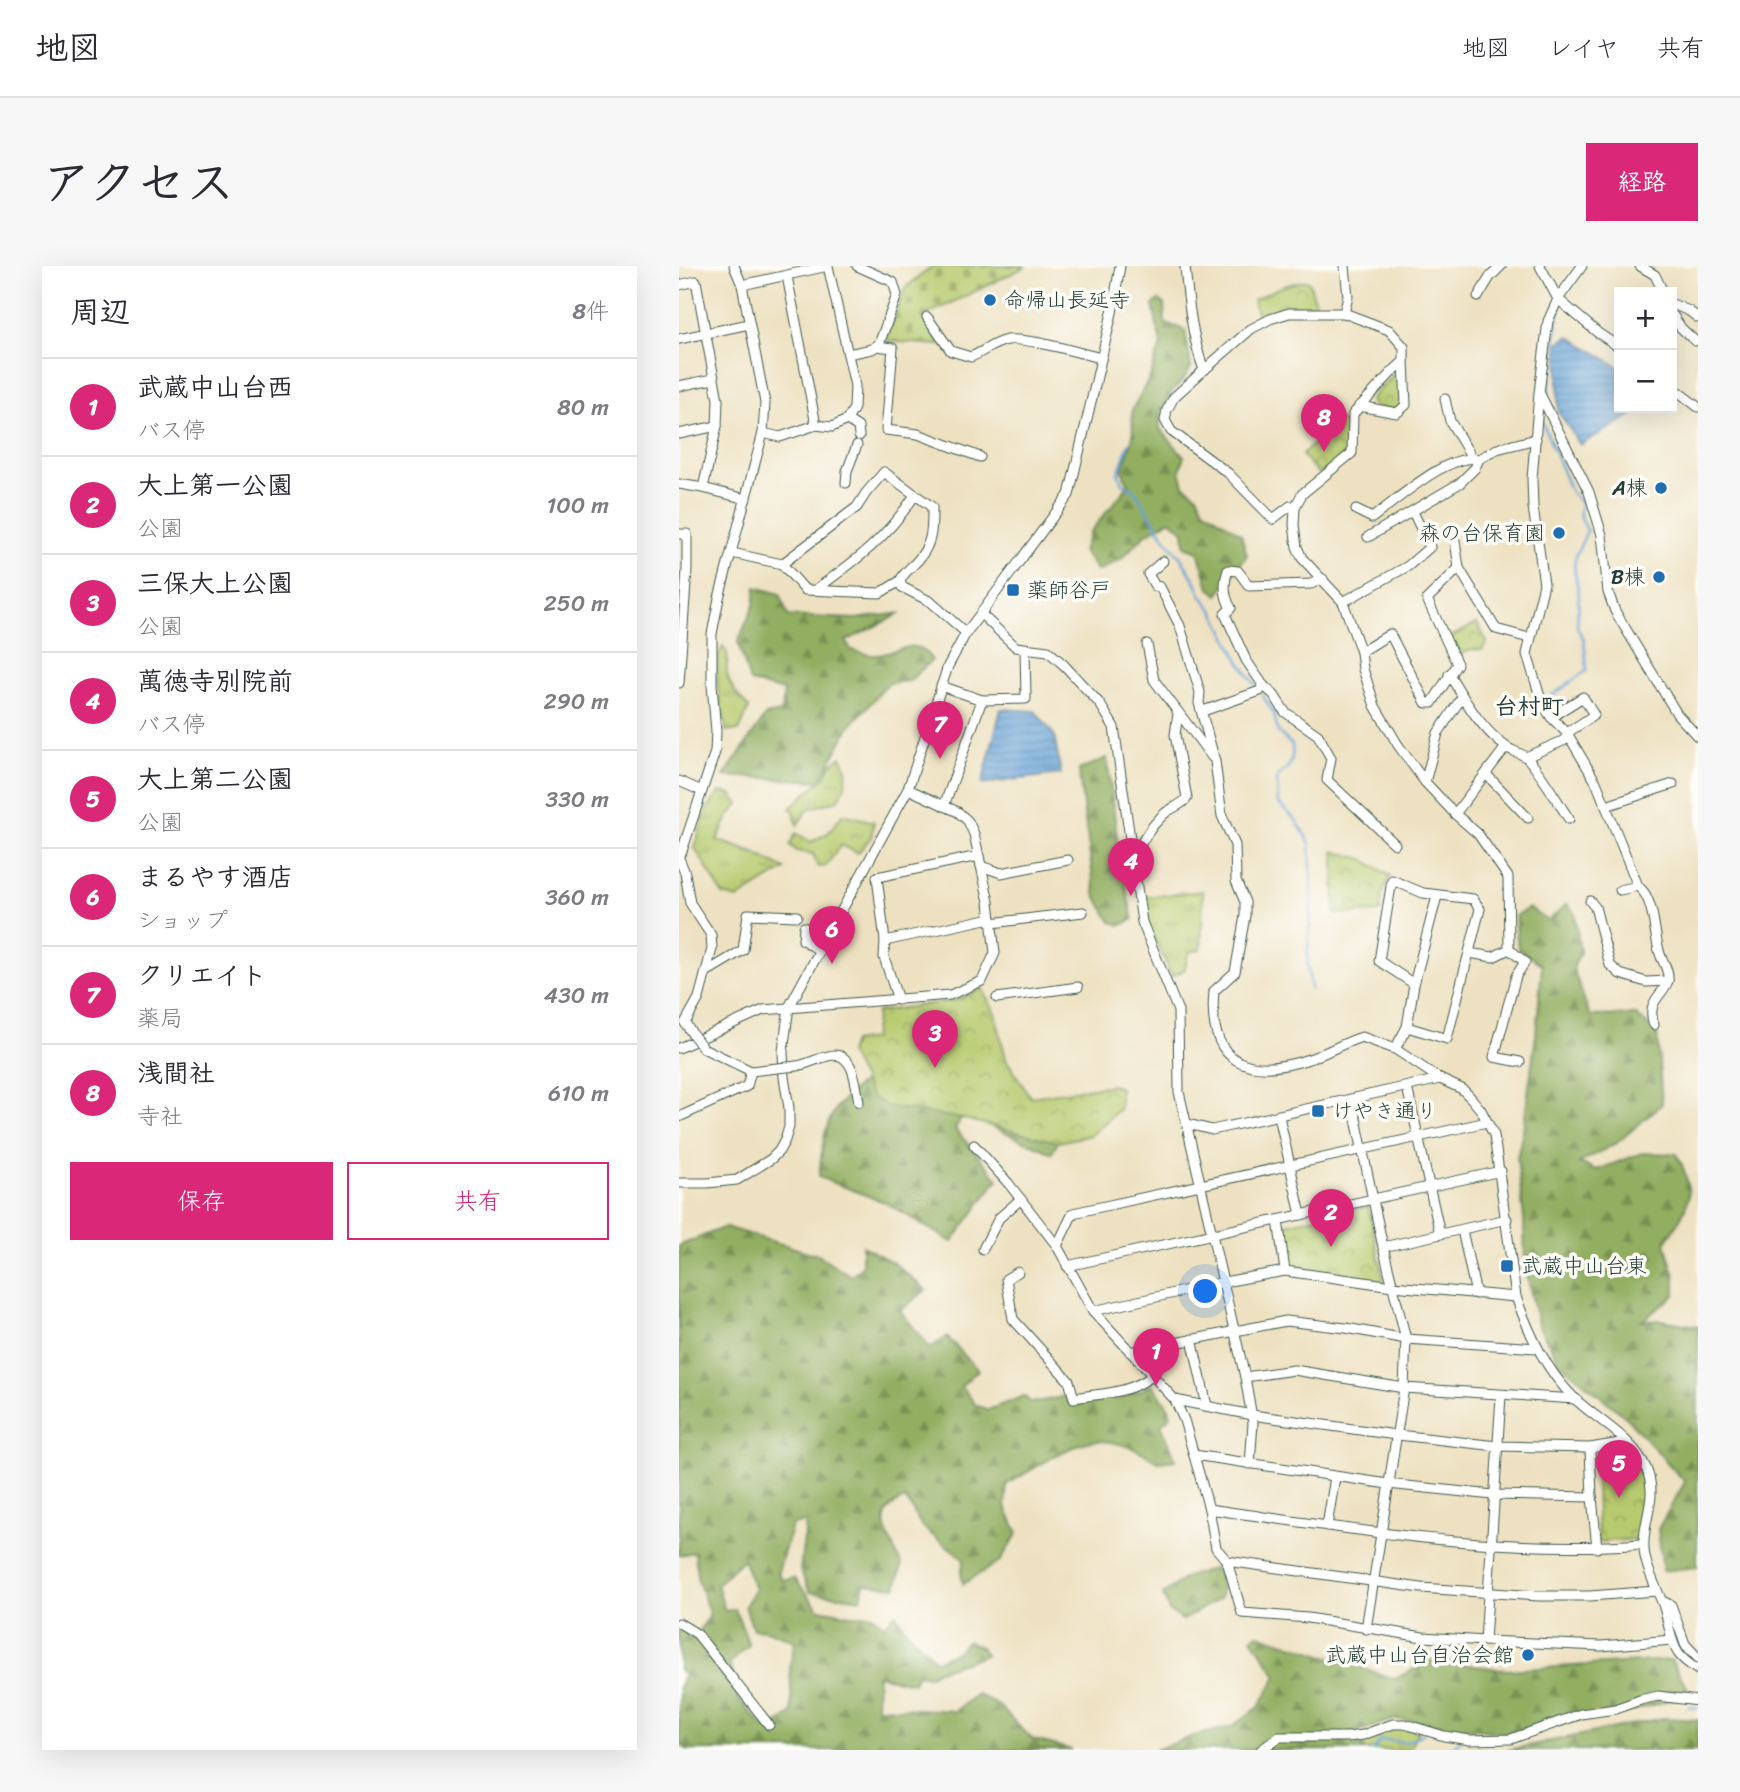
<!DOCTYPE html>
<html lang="ja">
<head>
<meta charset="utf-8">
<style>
	:root { --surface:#fff; --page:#f7f7f7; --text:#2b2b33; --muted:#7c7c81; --line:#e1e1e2; --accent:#db2777 }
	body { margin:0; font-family:Sriracha,"Klee One",sans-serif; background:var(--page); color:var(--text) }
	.controls { position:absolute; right:21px; top:21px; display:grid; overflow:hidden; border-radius:0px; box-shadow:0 7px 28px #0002 }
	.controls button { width:63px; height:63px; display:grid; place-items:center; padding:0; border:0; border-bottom:2px solid var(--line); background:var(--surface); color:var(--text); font:35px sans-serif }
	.you { position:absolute; left:527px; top:1026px; width:24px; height:24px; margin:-18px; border:5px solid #fff; border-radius:50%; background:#1a73e8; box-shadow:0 0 0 10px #1a73e833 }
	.badge { display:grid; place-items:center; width:46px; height:46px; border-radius:50%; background:var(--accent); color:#fff; font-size:23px; font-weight:700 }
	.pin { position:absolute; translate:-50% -58px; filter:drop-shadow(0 2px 4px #0008) }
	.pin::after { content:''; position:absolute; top:37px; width:24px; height:21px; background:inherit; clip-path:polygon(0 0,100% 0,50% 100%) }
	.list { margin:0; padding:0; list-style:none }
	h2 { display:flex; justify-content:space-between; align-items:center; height:91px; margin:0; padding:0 28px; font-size:30px }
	h2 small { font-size:23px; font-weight:400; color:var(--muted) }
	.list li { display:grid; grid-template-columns:46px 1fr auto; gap:21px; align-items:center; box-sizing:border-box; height:98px; padding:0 28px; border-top:2px solid var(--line) }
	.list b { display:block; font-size:26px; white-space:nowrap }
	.list p { margin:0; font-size:23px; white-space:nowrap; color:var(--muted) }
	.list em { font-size:23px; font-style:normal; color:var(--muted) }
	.actions { display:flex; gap:14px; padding:21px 28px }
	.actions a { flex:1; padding:16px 0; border:2px solid var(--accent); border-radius:0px; text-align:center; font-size:24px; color:var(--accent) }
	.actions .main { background:var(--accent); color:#fff }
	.map { position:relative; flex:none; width:1019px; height:1484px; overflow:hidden; border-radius:0px }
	header { display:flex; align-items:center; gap:42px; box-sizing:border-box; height:98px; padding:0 35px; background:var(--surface); border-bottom:2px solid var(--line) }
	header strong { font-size:33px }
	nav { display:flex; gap:38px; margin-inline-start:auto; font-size:24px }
	.intro { display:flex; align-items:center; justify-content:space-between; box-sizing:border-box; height:168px; padding:0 42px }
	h1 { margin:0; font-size:49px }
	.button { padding:18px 32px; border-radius:0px; background:var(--accent); color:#fff; font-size:24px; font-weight:700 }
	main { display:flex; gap:42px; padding:0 42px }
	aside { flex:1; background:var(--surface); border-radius:0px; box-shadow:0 7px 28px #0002 }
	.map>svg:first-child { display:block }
</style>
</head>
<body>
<header>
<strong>地図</strong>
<nav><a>地図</a><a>レイヤ</a><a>共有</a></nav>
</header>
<div class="intro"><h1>アクセス</h1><a class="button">経路</a></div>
<main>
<aside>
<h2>周辺<small>8件</small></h2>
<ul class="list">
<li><span class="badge">1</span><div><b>武蔵中山台西</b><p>バス停</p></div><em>80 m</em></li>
<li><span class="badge">2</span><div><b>大上第一公園</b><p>公園</p></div><em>100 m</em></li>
<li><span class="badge">3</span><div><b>三保大上公園</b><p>公園</p></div><em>250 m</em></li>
<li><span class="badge">4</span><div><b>萬徳寺別院前</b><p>バス停</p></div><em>290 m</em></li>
<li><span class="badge">5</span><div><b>大上第二公園</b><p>公園</p></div><em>330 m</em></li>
<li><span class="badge">6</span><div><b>まるやす酒店</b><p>ショップ</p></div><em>360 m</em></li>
<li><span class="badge">7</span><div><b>クリエイト</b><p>薬局</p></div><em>430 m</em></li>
<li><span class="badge">8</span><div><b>浅間社</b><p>寺社</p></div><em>610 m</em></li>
</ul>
<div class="actions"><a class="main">保存</a><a>共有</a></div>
</aside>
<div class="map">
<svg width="1019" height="1484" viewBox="0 0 1019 1484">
	<defs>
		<pattern id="grass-tufts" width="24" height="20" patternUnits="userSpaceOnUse" patternTransform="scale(1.75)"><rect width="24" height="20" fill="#b8ca6e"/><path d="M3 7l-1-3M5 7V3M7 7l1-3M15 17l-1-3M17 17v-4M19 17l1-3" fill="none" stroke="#95a55b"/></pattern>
		<pattern id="forest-firs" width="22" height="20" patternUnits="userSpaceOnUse" patternTransform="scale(1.75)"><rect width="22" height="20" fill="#92ae61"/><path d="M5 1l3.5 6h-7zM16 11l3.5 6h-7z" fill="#778f51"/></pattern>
		<pattern id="cemetery-stones" width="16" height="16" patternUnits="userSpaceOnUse" patternTransform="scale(1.75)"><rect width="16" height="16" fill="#b8ca6e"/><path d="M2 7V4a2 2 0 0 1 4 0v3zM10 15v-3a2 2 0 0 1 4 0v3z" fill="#95a55b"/></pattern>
		<pattern id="park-crowns" width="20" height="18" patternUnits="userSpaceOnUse" patternTransform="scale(1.75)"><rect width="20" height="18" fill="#b8ca6e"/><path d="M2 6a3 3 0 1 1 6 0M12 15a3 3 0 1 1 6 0" fill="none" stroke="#95a55b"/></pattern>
		<pattern id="water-rules" width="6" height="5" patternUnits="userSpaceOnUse" patternTransform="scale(1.75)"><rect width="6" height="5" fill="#66a1d6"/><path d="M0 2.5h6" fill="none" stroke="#5384ae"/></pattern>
	</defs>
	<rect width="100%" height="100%" fill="#fdfcf7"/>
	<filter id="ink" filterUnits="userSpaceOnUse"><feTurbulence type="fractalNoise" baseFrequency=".0143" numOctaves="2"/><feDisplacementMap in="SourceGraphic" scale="14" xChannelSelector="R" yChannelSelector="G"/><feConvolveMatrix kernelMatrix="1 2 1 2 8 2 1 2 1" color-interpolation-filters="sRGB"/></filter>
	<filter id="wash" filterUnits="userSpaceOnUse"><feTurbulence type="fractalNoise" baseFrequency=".00686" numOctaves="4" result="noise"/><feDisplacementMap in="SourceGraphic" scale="28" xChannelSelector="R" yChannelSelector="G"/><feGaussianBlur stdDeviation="1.57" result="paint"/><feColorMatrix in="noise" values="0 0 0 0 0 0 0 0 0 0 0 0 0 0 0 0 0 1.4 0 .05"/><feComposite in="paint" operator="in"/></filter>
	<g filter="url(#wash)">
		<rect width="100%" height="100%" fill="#eee1c1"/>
		<g fill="url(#grass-tufts)" stroke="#6c8451" stroke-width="2">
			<path d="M44,380C53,394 46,394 48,408C50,420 62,434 70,442L60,465H47C43,441 31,402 44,380Z"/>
			<path d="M162,491C171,505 168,520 159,534L129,543L118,559L115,545L111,542L147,510L152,498Z"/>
			<polygon points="41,526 52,528 60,538 49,551 38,574 75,587 106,603 58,633 44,629 16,582 26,546"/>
			<polygon points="164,548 195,556 192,571 179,587 162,579 147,600 139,601 134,588 118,585 111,579 117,567 132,576 149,567"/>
			<polygon points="524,625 522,683 510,686 505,704 493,710 468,656 466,631"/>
			<polygon points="724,1461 739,1465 730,1484 687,1484 678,1475 703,1464"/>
		</g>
		<g fill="url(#forest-firs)" stroke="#58764a" stroke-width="2" fill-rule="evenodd">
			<polygon points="480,34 485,38 486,57 506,64 512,101 506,112 493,125 481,148 481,163 505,190 501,205 505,219 518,229 525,243 562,268 568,289 539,329 530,321 519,285 506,280 505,265 491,254 466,269 442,293 419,305 404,285 411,266 450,219 443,205 454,170 453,144 471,111 482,78 474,39"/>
			<path d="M77,321L101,328L109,350L176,353L222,347L167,375L172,384C180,386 188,389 196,389C220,388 236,368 253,394L230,415L210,417L170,461L141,515L45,510L87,449L103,446L105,425L71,416L59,376L75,339Z"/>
			<polygon points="428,492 441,594 454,654 442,659 432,656 416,628 401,516 400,504"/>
			<path d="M888,638L896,648L901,687L894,702L911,750L957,749L978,766L983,838L938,877L900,897L918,904L963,887L998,888C1019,930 1009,940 986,978L996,1010V1029L963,1055L982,1054L1019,1060L1018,1301L984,1305L979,1263L1006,1216L948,1152L881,1097L859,1059L846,1000L845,953L838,892L844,865L857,769L863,699L839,682L836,650L850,642L869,655Z"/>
			<path d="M195,810L385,864L373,887L284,848L276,863L319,913L273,976L205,936L140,911C142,892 144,868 152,851C160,836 179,817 195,810Z"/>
			<path d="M46,961L139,989L172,1010L183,1000V980L215,997L247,1024L221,1045L251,1082L268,1071L299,1104L282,1120L297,1139L309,1144L345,1130L352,1137L389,1130L392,1138L429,1130L437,1132L460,1125L473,1118L490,1142L492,1150L482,1158L497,1194L479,1196C460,1182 425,1169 401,1178C379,1186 350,1206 328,1218L326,1240L339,1267L321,1295L284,1318L282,1306L285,1294C272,1280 253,1273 241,1257C235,1249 233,1240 226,1233C189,1246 212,1274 223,1299L217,1321L185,1318L182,1333L131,1326L121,1304L127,1256L113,1259L99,1306L103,1314L115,1312L140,1343L173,1349H193L206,1360L216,1347L228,1365L257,1395L279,1385L288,1375L302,1381L307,1389L257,1405L249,1410L238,1408L234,1417L199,1409L198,1441L276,1445L298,1428L320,1440L353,1473L393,1484H9L0,1477V1420L2,1419L5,1408L0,1404V1360L16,1369L31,1350L18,1311L16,1286L0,1289V980ZM64,1293L76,1324L66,1340L74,1363L87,1364L116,1375L111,1399L113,1447L89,1465L60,1434L57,1413L50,1398L70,1379L56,1343L46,1345L38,1318Z"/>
			<polygon points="537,1302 543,1319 542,1331 504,1354 490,1345 484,1328 507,1311"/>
			<polygon points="579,1368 716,1413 753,1394 827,1404 992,1394 1012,1428 949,1446 826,1467 717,1453 673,1467 674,1473 686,1484 476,1484 515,1470 552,1461 580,1441 598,1410 573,1372"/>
			<polygon points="985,1452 1019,1454 1019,1484 828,1484"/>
		</g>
		<polygon fill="url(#cemetery-stones)" stroke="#6c8451" stroke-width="2" points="254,0 344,0 346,1 245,50 262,79 206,75 227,21"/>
		<g fill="url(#park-crowns)" stroke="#6c8451" stroke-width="2">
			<polygon points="624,15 630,15 637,39 608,41 580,53 574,34 604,20"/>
			<polygon points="717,107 723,109 721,139 716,143 696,141 692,136 693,131"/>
			<polygon points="660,153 669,160 669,184 656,198 640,208 623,189"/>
			<polygon points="798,357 808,376 803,384 792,383 778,391 768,373"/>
			<polygon points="655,585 684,593 711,610 703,628 701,646 656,648"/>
			<polygon points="303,722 316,747 327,793 351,831 434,819 441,822 441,842 412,869 379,876 285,853 208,840 193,831 170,787 174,776 194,773 198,746 278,734"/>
			<polygon points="689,940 705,1016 610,1002 602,959"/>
			<path d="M947,1182C972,1207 965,1241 957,1273L919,1276L916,1188Z"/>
		</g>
		<g fill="url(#water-rules)" stroke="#426f85" stroke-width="2">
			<polygon points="890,70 940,101 940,142 966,142 901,179 879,145 879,77"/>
			<polygon points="322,443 356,445 375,469 382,508 303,518"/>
		</g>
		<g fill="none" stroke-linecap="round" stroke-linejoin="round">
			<g stroke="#66a1d6" stroke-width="2.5">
				<polyline points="869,130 881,40"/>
				<path d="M864,150L863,155L892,226L903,238C897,249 904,254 908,265L897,289L895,301L900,329L898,361L905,374L908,404L867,434"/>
				<polyline points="450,177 439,208 444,217 456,225 487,274 500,289 517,316 522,329 535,345 560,395 579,423"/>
				<path d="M583,428L595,448L599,466L613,479C615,496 611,501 598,511L599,537L617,554L631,577L633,630L628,696L632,724"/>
				<polyline points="1009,1441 1019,1442"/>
				<polyline points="694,1484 702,1474 727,1476 745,1467"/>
				<polyline points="770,1484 781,1475"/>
			</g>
		</g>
	</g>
	<g filter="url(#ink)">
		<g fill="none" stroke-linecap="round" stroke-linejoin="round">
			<defs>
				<g id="minor">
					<path d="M506,0C509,34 513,72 525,104L495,131L488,144L486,154L492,165L549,207L594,253L611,240L616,241"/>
					<polyline points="861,0 879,33 919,67 940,81"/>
					<path d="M903,0L879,33L869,55L860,127L853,213L854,241L865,318L848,388L863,437L872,451L888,467L917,516L959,620C961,622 965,626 966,628C976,645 975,669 981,688C984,697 990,703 989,714C986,729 966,734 975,759"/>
					<polyline points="961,0 976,9 984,26"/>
					<polyline points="108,10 137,159"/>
					<polyline points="0,19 17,15 39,134 38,160 24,222 67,233"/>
					<polyline points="63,19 149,0 176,120 175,142 168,154 153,161 137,159 101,171 84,167"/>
					<polyline points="799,31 811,11 822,0"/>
					<polyline points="993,38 1010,45 1019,52"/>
					<polyline points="665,47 669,31 666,0"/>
					<polyline points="993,48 1002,62 1016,75"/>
					<path d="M248,51L272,85L292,91C304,86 314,77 328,74C349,71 400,87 422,92"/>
					<polyline points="0,73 70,58"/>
					<polyline points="197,80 214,82 207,164 239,168 301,191"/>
					<polyline points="169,88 193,83 200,78 218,29 214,16 178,0"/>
					<polyline points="525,104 572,63 591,53 610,47 665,47 710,64 725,81 725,95 712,107 674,148 673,187 623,228 616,241 615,259 618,281 623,292 664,336 682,386 684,403 696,440 719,479 746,516 776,548 799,568 829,611 830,683 814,691 790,687"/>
					<polyline points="0,120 34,113"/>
					<polyline points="993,121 1019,141"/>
					<polyline points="861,128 910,226 923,269 929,326 936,345 998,448 1019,471"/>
					<polyline points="766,133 771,155 793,192"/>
					<polyline points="680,140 718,147 727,139 725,95"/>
					<polyline points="168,154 179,161 180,170"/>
					<polyline points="0,168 38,160"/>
					<polyline points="167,217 168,205 178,179"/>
					<polyline points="0,218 24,222"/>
					<path d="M677,244L693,252C718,234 768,187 800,193"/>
					<polyline points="0,268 8,268 8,303 0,417"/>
					<polyline points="689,271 781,217 796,202 800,193 818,183 857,173"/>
					<polyline points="776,275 780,302"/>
					<polyline points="53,287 103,298 126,324 201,327 221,315"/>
					<path d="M484,295L469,308L476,320L481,321L501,360L521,426L520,437L536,495L543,550L556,579L557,615L566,636V650L556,706L535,725C528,798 569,814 633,792C650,786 666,776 683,771L716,783L761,813"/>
					<path d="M103,298L178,241L187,227L205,206L253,241C253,262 254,277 239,294C233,301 225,306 221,315L223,321L252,336L287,367"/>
					<path d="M136,324C178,294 207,273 236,229"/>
					<polyline points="664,336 729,300 751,281 734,246"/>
					<polyline points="303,349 337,381 369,385 385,399 421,438 435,461 463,656 499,745 500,826 566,1111 574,1157 571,1198"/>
					<polyline points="468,378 475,414 533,491"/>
					<polyline points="682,386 711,368 747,437 753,437 778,398 748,333 780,302 817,363 850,372"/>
					<path d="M770,408C786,434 801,462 827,481C834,486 844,487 850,494C865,512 877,533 890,553"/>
					<polyline points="584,419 595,429 606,446 639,469 652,492 648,514 716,578"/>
					<polyline points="262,420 303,434 347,433 346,383"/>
					<path d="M524,445L581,425L584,419L567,394L546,348L552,342C545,330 544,318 549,304L559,305L570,320L632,318L644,313"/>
					<polyline points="847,491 886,474 888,467 915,449 904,431 872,451"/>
					<polyline points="807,508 849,552"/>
					<polyline points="0,515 23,525"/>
					<polyline points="746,516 759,467 783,431"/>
					<polyline points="265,540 303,434"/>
					<polyline points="927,540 994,518"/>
					<polyline points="776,548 827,481"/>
					<polyline points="0,588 3,585 36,486 37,465 33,419 33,368 40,332 84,167 86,137 63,19 55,0"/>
					<polyline points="0,592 6,607 11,637 32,669 33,683 20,732 6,757 12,766"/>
					<path d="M453,596C460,579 472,560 485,548C493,541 502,540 508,532L496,469L499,447"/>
					<polyline points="302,600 322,607 389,594"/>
					<polyline points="941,624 959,620"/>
					<polyline points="911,635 916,641 931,699 941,708 967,716 989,715"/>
					<polyline points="313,657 404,646"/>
					<polyline points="125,661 124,674 141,685"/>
					<polyline points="206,675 312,652"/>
					<polyline points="830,683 846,696 837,710 815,791 841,796"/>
					<polyline points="29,705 64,684 69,648 118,650"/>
					<polyline points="318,732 399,721"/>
					<polyline points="219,734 205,691 206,675 198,611 300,590"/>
					<polyline points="728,761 768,773 801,643 794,633 744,627 713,614 700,695 735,718"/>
					<polyline points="0,782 84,744 271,729 303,715 316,687 310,636 295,568 289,555 279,546 229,523"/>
					<polyline points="24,782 72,805 89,803"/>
					<polyline points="716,783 728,761 735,718 758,630"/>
					<path d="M118,800C130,798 145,789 156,789C176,790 177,822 180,836"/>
					<polyline points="728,821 761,968"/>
					<polyline points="673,834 704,981 727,1073 725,1122 687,1363"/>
					<polyline points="600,850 622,949"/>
					<polyline points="0,851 68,820 72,805"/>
					<path d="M509,858L533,864L761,813L783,823L792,832L802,844L815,869L837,1031C851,1069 866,1103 895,1132C918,1154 954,1172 967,1202C979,1231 966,1248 965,1275C963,1295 976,1318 983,1336C990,1352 989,1371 999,1387C1004,1394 1011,1399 1019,1404"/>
					<polyline points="295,879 330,918 378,980"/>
					<polyline points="0,917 28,917 58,914 92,893 100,885 106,874 110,861 110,842 105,811 104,785 110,741 229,523 269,400 287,367 390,229 433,47 441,0"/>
					<polyline points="599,954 606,1005"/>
					<polyline points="783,964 797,1028"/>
					<polyline points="704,981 828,953"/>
					<polyline points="304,983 320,952 342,933"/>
					<polyline points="388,1000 822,905"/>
					<path d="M339,1006L327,1013L334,1053L390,1115L395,1132C424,1127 449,1128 473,1110"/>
					<polyline points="837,1031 714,1020 606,1005 545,1016 414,1045 496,1134 505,1154 530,1243 537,1282 548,1295 563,1347 629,1352 744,1371 806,1375 922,1380 993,1374"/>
					<polyline points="414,1045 378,980 394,947 808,856"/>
					<polyline points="513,1073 528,1140"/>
					<polyline points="451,1086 607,1055 667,1062 727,1073 857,1082"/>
					<polyline points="566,1111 615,1104 725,1122 897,1133"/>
					<polyline points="496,1134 573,1149 710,1168 818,1180 911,1182 947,1176"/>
					<polyline points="515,1189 709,1218 814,1229 913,1231 911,1182"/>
					<polyline points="913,1231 918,1282"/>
					<path d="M530,1243C672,1263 820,1289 964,1278"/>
					<polyline points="648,1260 656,1211"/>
					<polyline points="548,1295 742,1322 860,1330 911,1330 977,1325"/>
					<polyline points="983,1335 992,1339 1006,1378 1019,1392"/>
					<polyline points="0,1357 18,1368 90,1459"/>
					<polyline points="806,1375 822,1130"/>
					<polyline points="582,1484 600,1471 669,1471 684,1469 714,1458 726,1458 765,1470 791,1474 832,1473 902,1448 936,1443 961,1434 979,1430 1019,1435"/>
				</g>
			</defs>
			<use href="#minor" stroke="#3e5649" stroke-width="11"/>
			<use href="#minor" stroke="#fff" stroke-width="9"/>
			<defs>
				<g id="minor-bridge">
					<polyline points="12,766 24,782"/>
					<polyline points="89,803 118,800"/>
				</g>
			</defs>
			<use href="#minor-bridge" stroke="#3e5649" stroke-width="11" stroke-linecap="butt"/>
			<use href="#minor-bridge" stroke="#fff" stroke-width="9"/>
		</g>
	</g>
	<g fill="#1f6fb2" stroke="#fdfcf7" stroke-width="2.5">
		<circle cx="311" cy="34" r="7"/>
		<circle cx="982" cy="222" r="7"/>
		<circle cx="880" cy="267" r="7"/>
		<circle cx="980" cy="311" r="7"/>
		<rect x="327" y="317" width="14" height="14" rx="3.5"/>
		<rect x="632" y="838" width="14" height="14" rx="3.5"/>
		<rect x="821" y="993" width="14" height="14" rx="3.5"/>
		<circle cx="849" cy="1389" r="7"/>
	</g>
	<g text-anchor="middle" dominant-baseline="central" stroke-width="7" stroke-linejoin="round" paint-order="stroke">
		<g font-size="21" fill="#1f3d34" stroke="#fdfcf7" text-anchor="start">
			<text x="325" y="34">命帰山長延寺</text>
			<text x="968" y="222" text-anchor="end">A棟</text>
			<text x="866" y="267" text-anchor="end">森の台保育園</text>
			<text x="966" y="311" text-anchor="end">B棟</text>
			<text x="348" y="324">薬師谷戸</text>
			<text x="653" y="845">けやき通り</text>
			<text x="842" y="1000">武蔵中山台東</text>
			<text x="835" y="1389" text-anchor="end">武蔵中山台自治会館</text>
		</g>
		<g font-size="23" font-weight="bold" fill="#1f3d34" stroke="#fdfcf7">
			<text x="850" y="440">台村町</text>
		</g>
	</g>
</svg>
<div class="controls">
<button>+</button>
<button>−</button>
</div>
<div class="you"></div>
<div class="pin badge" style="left:477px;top:1120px">1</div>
<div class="pin badge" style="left:652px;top:981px">2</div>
<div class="pin badge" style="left:256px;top:802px">3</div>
<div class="pin badge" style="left:452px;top:630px">4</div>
<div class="pin badge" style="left:940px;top:1232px">5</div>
<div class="pin badge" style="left:153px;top:698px">6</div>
<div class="pin badge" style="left:261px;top:493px">7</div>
<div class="pin badge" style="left:645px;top:186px">8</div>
</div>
</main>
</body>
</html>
